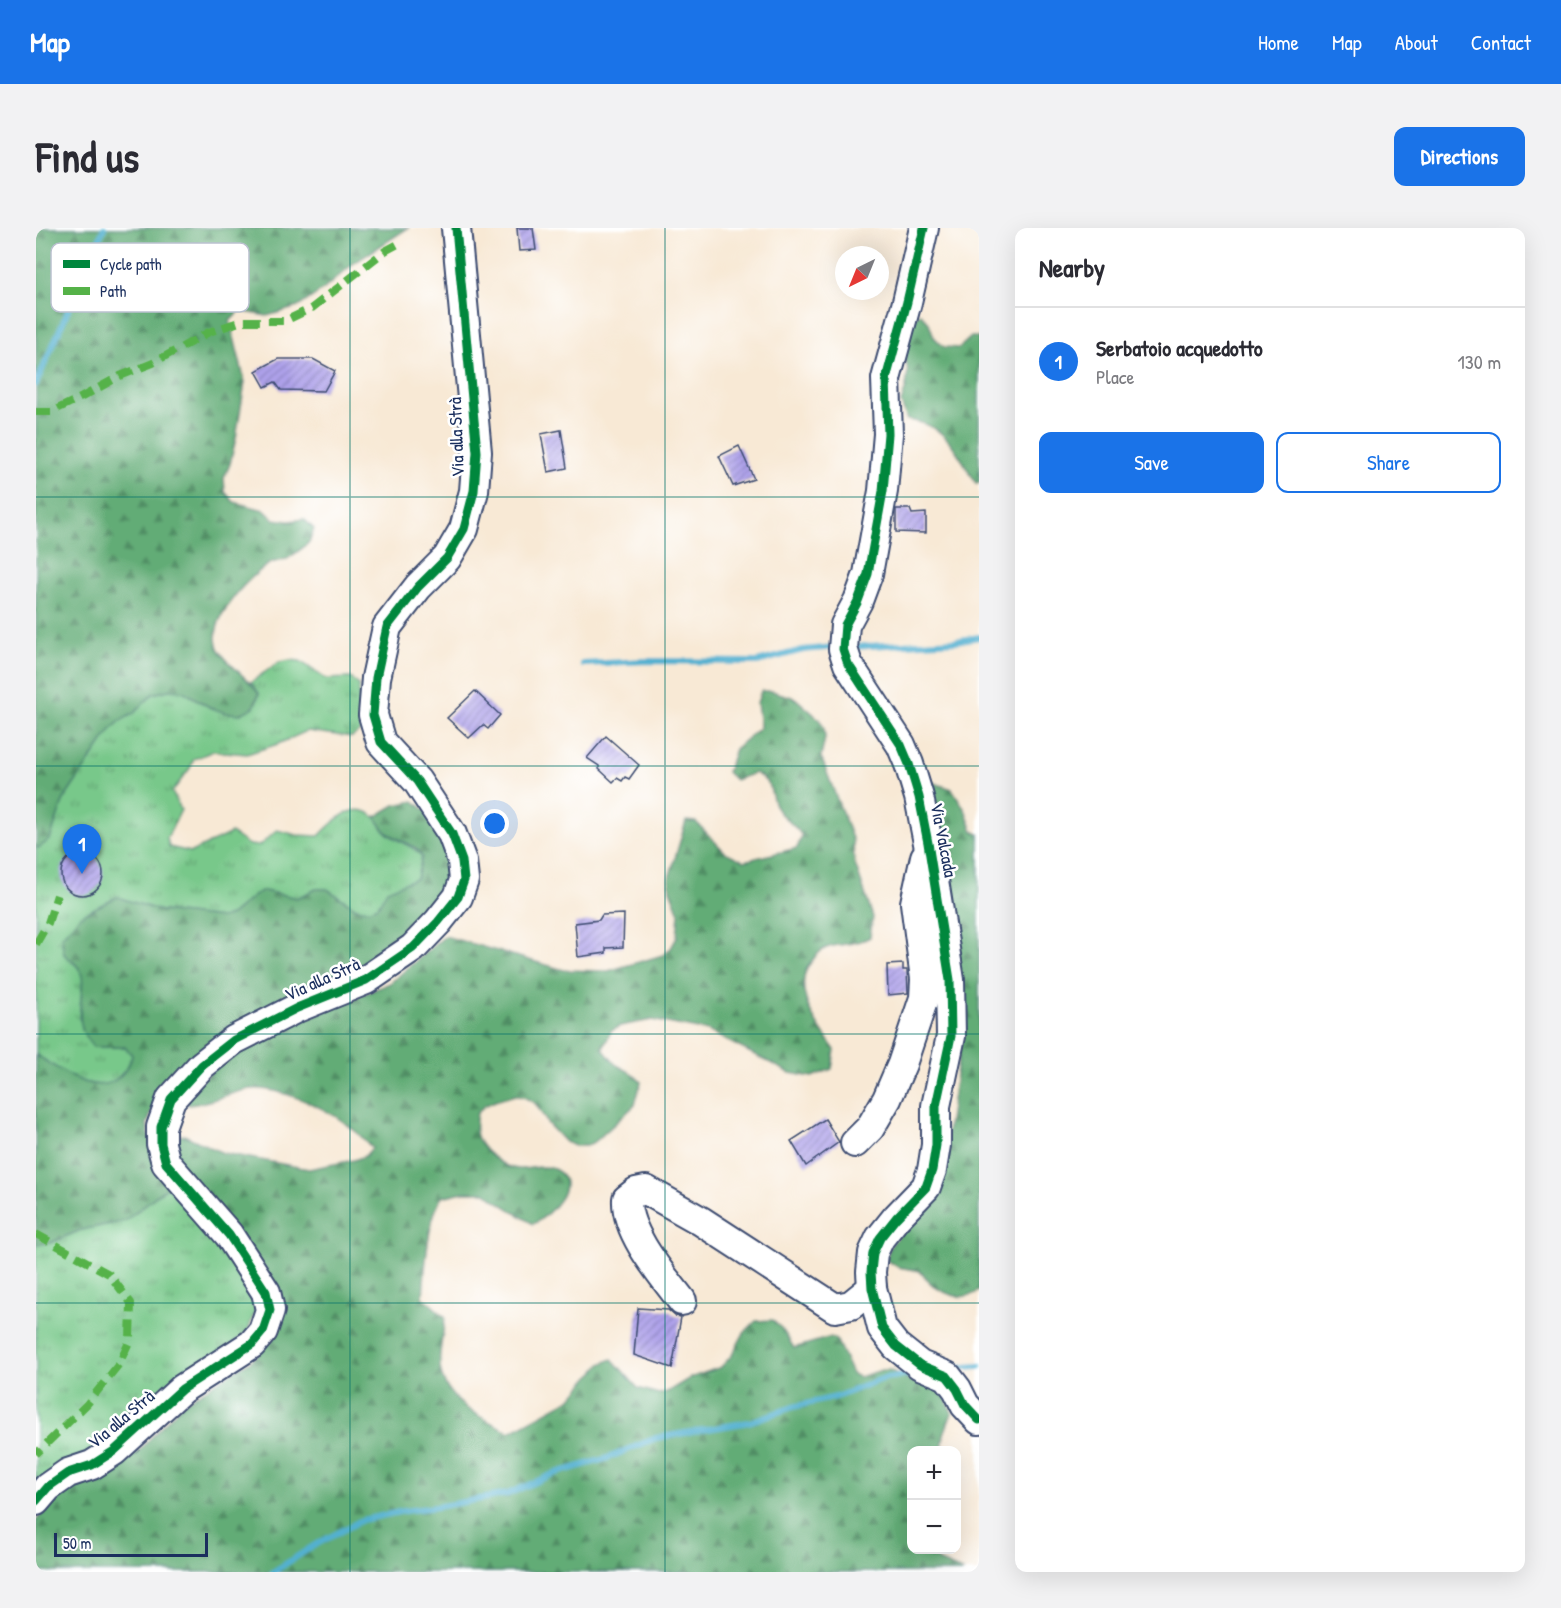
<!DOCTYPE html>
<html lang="en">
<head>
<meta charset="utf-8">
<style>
	:root { --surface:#fff; --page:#f2f2f3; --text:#2b2b33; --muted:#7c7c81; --line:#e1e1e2; --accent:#1a73e8 }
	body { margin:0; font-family:"Patrick Hand",sans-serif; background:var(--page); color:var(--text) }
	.controls { position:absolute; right:18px; bottom:18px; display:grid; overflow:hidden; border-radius:12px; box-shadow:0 6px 24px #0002 }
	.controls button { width:54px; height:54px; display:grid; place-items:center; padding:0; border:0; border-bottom:2px solid var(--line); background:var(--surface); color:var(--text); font:30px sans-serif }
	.compass { position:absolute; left:799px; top:18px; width:54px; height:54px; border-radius:50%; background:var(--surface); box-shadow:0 6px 24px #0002; rotate:223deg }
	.scale { position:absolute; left:18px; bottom:15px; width:154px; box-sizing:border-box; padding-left:6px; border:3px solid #1b2f5e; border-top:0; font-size:16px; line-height:21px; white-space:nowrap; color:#1b2f5e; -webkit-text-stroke:4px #fff; paint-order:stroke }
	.you { position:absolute; left:459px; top:596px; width:21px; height:21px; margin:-15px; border:4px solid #fff; border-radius:50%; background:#1a73e8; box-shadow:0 0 0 9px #1a73e833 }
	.badge { display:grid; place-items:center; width:39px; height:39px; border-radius:50%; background:var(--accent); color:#fff; font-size:20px; font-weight:700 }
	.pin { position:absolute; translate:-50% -50px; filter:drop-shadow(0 2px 3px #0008) }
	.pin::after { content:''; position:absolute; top:32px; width:21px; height:18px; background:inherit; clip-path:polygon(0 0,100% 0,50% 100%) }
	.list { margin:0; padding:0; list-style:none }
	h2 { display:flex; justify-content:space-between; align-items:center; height:78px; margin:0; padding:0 24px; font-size:26px }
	h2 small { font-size:20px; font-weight:400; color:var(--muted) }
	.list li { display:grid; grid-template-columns:39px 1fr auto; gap:18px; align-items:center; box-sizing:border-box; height:108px; padding:0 24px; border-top:2px solid var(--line) }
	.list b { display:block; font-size:22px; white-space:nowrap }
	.list p { margin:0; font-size:20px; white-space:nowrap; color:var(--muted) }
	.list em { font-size:20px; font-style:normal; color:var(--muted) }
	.actions { display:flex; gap:12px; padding:18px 24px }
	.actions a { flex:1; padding:14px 0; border:2px solid var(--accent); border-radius:12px; text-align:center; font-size:21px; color:var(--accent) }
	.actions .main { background:var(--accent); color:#fff }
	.map { position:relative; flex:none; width:943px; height:1344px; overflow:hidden; border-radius:12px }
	header { display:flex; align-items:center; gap:36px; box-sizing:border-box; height:84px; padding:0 30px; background:var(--accent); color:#fff }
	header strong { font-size:28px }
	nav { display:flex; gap:33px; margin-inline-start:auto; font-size:21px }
	.intro { display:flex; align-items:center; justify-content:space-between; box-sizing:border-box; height:144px; padding:0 36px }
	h1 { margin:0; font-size:42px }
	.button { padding:15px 27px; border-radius:12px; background:var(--accent); color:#fff; font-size:21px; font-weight:700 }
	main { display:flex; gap:36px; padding:0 36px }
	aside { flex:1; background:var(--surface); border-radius:12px; box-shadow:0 6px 24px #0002 }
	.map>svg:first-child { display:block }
</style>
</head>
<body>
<header>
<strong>Map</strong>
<nav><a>Home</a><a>Map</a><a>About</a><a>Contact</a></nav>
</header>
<div class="intro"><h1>Find us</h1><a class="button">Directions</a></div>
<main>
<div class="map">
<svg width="943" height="1344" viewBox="0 0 943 1344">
	<defs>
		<pattern id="grass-tufts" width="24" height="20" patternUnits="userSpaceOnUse" patternTransform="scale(1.5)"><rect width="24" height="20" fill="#78c88a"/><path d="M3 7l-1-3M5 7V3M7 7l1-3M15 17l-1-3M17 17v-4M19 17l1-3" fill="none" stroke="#62a374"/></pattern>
		<pattern id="forest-firs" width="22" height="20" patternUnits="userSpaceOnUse" patternTransform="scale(1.5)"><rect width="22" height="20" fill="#62ac76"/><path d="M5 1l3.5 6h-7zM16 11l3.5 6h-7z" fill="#508c64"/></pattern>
		<pattern id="building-hatch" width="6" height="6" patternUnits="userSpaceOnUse" patternTransform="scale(1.5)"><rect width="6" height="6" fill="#aea1ea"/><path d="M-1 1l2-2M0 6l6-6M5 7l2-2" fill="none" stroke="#8d84c1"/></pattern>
	</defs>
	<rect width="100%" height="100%" fill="#fff"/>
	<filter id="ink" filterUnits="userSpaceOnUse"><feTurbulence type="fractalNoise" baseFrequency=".0167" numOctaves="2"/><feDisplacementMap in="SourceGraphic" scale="12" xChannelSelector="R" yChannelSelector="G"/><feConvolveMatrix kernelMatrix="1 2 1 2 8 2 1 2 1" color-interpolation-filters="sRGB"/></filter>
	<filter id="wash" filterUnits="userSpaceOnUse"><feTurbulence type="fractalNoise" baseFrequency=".008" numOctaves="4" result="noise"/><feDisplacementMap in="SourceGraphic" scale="24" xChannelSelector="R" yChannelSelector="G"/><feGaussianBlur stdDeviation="1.35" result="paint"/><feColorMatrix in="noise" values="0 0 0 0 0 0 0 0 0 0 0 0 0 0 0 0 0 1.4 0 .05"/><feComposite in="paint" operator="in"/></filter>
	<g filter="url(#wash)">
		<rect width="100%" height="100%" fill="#f8e9d5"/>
		<g fill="url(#grass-tufts)" stroke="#4a7c74" stroke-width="1.5">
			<path d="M254,432L264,433L290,451L315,450L323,457L324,503L316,509L271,503L242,516L211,526L177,523L158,531L154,540L136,564L145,582L131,610L133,619L155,624L195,605L213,617L223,618L241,602L261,607L283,608C297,593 319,570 340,590C344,594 346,601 351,605C362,615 377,616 386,629L381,650L352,662L342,679L332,682L320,680L291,661H280L261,670L228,663L219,667L195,687L185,690L125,683L81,669L45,687L28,726L43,740L47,750L43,790L57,819H89L96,827C94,836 91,840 85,847C61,873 23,840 0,827V619H3L14,611L28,571L74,503L84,493L97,486L117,466L132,462L147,463L175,480L218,479L223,466L215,454L243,434Z"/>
			<polygon points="132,958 200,1037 221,1078 211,1105 61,1220 0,1255 0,1016 14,1015 45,1002 88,993"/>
		</g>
		<g fill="url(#forest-firs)" stroke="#3e6e6a" stroke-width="1.5">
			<path d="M0,0H372L318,35L288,61L262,79L231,88L204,83L194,93L209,154L200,210L194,236L188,250L189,264L198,274L228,282L238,291L253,293L268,291L278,301C276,305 275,311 273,314C268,320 257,327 251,331C245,333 239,333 233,336C211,350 165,397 185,425C196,440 212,450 223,465L218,479L205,486L190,485L175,480L147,463L132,462L117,466L97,486L84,493L74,503L28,571L14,611L3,620L0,619Z"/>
			<path d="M884,85L893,95L898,109L908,119L923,120L935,109H943V255H940C920,224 912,196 871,192L865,175L870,159L872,143L865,110L873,95Z"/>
			<path d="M725,463H736L759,470L783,491L788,500L789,510L785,529L817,613L818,633L837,689L834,709C821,717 807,715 793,719C785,721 780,727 775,734C754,761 782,799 799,822L796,841L776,849L754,845L672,803L616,792L584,798L575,803L567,821L579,836L597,846L605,854L599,877L560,913L550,918H539L529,914L512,896L500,876L490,870L479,867L459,873L448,878L441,885C440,891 439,899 440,904C442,920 468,942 484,941C495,941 509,936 520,942C545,956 512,989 497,996L458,971L450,964H427L406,969C391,991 389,1042 387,1069L409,1089C408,1101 405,1113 404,1126C400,1171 440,1187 474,1204L534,1171L565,1136L576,1131L602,1160L623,1166L631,1164L654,1150L685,1139L696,1127L708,1105L720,1093L736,1092L746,1101L758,1120L795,1109L801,1113L816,1146L823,1149L846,1142H854L873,1153L902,1161L911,1172L916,1185L908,1206L906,1222H876V1322H893L904,1334L928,1344H0V1293L21,1267L38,1255L76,1240L102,1224L148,1174L215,1133L241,1107L250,1080L228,1040L137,930L136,908L148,907L187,925L273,941L318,932L329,928L336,920C328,911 319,902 309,895C288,879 241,858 215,861C193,864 174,876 152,877L150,866L189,831L243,802L354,755L409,708L528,742L572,743L627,727L635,720L641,709L643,685L634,662L633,650L650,593L660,594L689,624L708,633C726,628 743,625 761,620L766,608C760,598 751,593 743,584C731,568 742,558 719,545L699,552L691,544L699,521L724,499L721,475Z"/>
			<path d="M886,551L916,561L929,581L937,603L943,606V1063C923,1077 896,1061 884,1043L862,1039L850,1032L854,1019L904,950L929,788Z"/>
			<path d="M378,573L407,597L415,660L386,696L338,731L288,758L121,872L111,896L118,933L132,958L89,993L45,1002L14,1015L0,1016V827C23,840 61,873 85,847C91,840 94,836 96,827L89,819H57C30,791 56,757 42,739C38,734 32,730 28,726L25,709L45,687L81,669L125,683L185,690L195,687L219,667L228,663L261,670L280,661H291L320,680L332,682L342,678L351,662L381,650L386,629L380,620L351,605L339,589L359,577Z"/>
		</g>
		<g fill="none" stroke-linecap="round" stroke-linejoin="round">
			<g stroke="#52b0d0" stroke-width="6">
				<polyline points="0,156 68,0"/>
				<polyline points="816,419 919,413 943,409"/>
				<polyline points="547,436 611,433 721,434 767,422 799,419"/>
				<polyline points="916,1140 943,1138"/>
				<polyline points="237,1344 279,1317 326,1292 368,1283 400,1279 472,1266 517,1246 572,1230 620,1210 713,1194 757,1179 800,1169 848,1150 881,1146"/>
			</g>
		</g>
		<g id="blocks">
			<g fill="url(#building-hatch)">
				<polygon points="481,0 497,0 500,22 483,23"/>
				<polygon points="242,131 277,131 299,143 288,163 245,162 239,154 229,159 220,143"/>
				<polygon points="525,202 531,240 512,244 505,206"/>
				<polygon points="703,218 718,251 697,258 683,228"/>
				<polygon points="860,281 874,281 876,286 890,285 890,305 860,304"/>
				<polygon points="439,463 464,487 452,501 447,497 433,510 411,490"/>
				<polygon points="570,508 603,537 593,551 589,549 586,553 581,550 577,554 563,541 563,538 551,530"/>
				<circle cx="46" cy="646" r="21"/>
				<polygon points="588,686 587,719 570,720 570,725 542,729 539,695 563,692 566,687"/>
				<polygon points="867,736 867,742 871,742 872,765 852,767 851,737"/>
				<polygon points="789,891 803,914 770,938 755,913"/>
				<polygon points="602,1080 632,1082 639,1088 645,1089 636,1140 598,1127"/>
			</g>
		</g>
	</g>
	<g filter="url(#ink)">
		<use href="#blocks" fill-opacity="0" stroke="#3c4b70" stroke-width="1.5"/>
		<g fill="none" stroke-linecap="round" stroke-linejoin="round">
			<defs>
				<g id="minor">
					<polyline points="888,0 871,74 850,151 852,206 847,263 832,346 822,373 809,397 807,421 812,436 865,517 873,536 883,569 892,615 914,752 915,808 900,878 900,917 896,942 890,959 860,990 844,1010 837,1025 835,1044 836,1060 846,1100 860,1118 884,1137 911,1148 921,1161 929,1177 943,1192"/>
					<polyline points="819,915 834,900 851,871 866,836 888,770 889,751 879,675 889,629"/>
					<path d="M646,1073C627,1048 589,1004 591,971L600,964L610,962L665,993L799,1080L815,1077L836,1060"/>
					<polyline points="0,1273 12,1259 32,1245 56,1237 78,1223 146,1161 216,1116 227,1103 234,1082 230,1064 193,1007 130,935 125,916 125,899 135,871 166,837 198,812 261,780 330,752 377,720 402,694 422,669 428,652 426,633 416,606 381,553 345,514 337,487 340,450 351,399 382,359 411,330 428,301 438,263 441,224 420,0"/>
				</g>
			</defs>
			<use href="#minor" stroke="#3c4b70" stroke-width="32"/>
			<use href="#minor" stroke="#fff" stroke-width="28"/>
			<g stroke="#55b248" stroke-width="8" stroke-dasharray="15 8" stroke-linecap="butt">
				<polyline points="0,184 15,184 46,169 84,148 117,135 173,104 206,93 249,93 276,80 349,23 364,15"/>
				<polyline points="0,716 12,695 21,667"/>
				<polyline points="0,1006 73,1046 95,1075 94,1112 83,1136 51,1176 0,1226"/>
			</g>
			<defs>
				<g id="cycleway">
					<polyline points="888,0 871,74 850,151 852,206 847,263 832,346 822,373 809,397 807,421 812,436 865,517 873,536 883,569 892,615 914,752 915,808 900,878 900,917 896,942 890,959 860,990 844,1010 837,1025 835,1044 836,1060 846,1100 860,1118 884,1137 911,1148 921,1161 929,1177 943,1192"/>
					<polyline points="0,1273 12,1259 32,1245 56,1237 78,1223 146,1161 216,1116 227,1103 234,1082 230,1064 193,1007 130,935 125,916 125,899 135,871 166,837 198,812 261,780 330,752 377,720 402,694 422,669 428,652 426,633 416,606 381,553 345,514 337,487 340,450 351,399 382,359 411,330 428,301 438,263 441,224 420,0"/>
				</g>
			</defs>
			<use href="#cycleway" stroke="#fff" stroke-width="13"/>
			<use href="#cycleway" stroke="#00873e" stroke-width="9"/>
		</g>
	</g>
	<path fill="none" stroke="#0f766e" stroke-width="1.5" stroke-opacity="0.55" d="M314,0V1344M629,0V1344M0,269H943M0,538H943M0,806H943M0,1075H943"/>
	<g text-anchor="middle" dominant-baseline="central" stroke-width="5" stroke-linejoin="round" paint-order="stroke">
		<g font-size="18" fill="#1b2f5e" stroke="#fff">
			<text transform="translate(420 209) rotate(-92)">Via alla Strà</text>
			<text transform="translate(908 612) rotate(79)">Via Valcada</text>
			<text transform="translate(286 751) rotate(-24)">Via alla Strà</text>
			<text transform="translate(85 1191) rotate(-40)">Via alla Strà</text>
		</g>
	</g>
	<rect x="15" y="15" width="198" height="69" rx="9" fill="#fff" stroke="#bbc1cf" stroke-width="1.5"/>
	<rect x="27" y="32" width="27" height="8" fill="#00873e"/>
	<rect x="27" y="59" width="27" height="8" fill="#55b248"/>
	<g font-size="16" fill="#1b2f5e">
		<text x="64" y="42">Cycle path</text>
		<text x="64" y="69">Path</text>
	</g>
</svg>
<div class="controls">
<button>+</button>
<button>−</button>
</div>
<svg class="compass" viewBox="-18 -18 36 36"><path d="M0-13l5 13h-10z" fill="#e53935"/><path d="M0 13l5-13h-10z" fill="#7c7c81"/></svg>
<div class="scale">50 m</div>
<div class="you"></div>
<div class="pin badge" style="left:46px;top:646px">1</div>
</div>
<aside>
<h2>Nearby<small></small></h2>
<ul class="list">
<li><span class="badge">1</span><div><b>Serbatoio acquedotto</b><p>Place</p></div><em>130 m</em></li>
</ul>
<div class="actions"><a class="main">Save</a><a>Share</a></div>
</aside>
</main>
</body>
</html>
